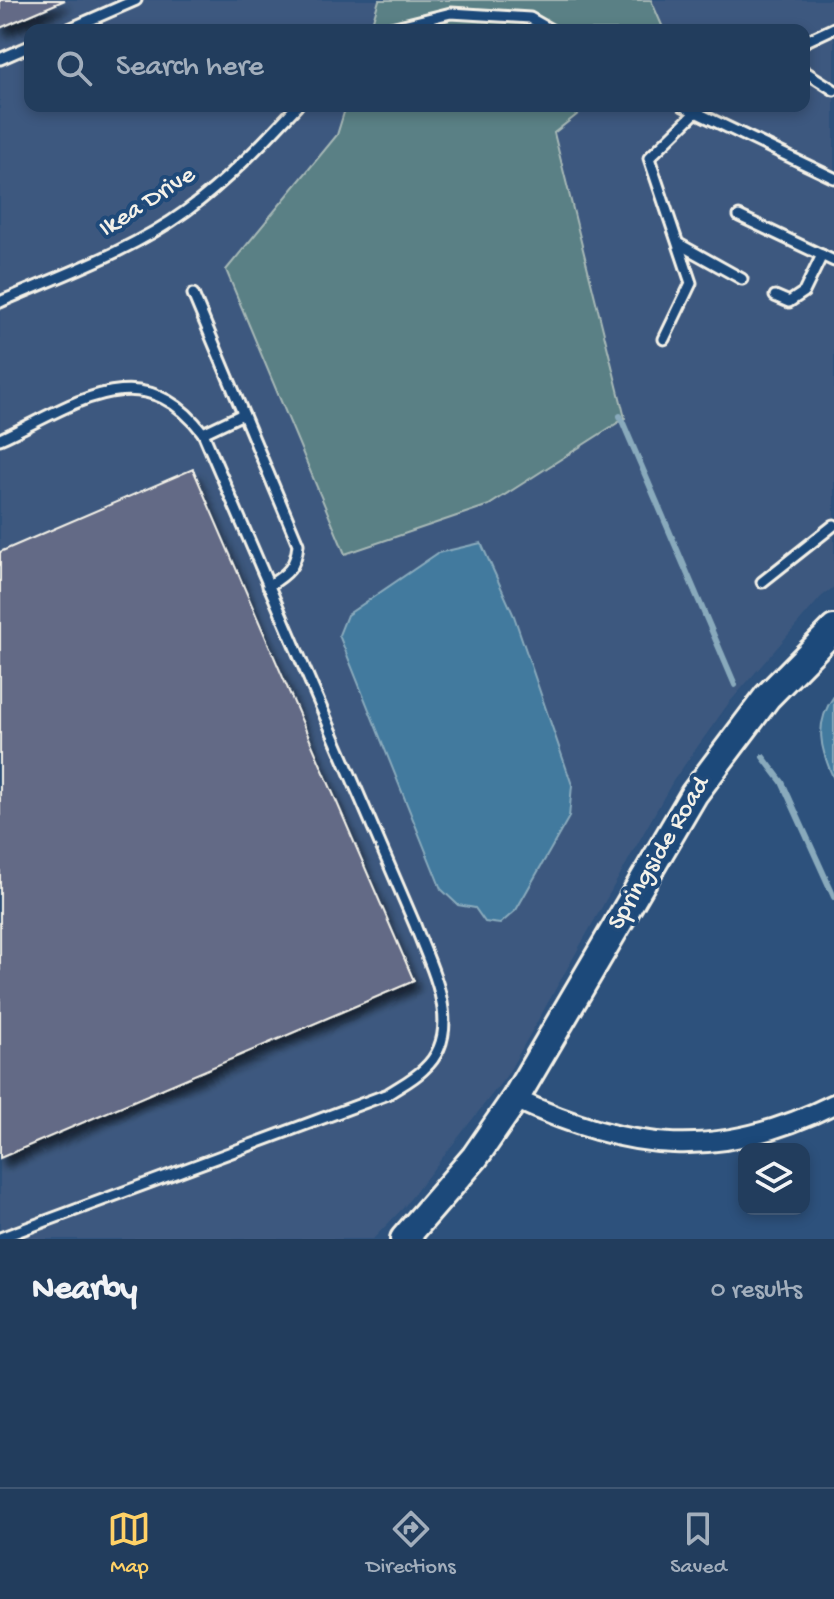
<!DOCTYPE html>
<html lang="en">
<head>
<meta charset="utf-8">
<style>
	:root { --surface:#223d5d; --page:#2e4866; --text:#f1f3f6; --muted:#a2aebc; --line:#3f5672; --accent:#ffd166 }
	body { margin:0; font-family:"Gochi Hand",sans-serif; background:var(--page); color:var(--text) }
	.controls { position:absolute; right:24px; bottom:24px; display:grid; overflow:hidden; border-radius:16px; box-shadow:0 4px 12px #0003 }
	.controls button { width:72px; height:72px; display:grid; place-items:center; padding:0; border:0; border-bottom:2px solid var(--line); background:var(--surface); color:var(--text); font:40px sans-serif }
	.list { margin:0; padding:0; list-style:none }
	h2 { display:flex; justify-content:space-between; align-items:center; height:104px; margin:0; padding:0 32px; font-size:34px }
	h2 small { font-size:26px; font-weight:400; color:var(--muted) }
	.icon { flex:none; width:44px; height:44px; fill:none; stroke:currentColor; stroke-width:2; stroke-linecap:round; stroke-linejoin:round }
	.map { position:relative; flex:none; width:834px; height:1239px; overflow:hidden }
	.search { position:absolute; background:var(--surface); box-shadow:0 4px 12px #0003; left:24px; right:24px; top:24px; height:88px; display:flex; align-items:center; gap:20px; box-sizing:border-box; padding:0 28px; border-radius:16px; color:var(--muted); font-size:30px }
	.sheet { height:248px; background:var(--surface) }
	nav { display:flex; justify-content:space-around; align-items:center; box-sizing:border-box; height:112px; border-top:2px solid var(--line); background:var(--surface); font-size:22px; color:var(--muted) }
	nav a { display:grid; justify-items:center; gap:4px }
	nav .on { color:var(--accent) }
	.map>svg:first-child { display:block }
</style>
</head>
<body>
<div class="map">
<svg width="834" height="1239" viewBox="0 0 834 1239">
	<defs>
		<filter id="shadow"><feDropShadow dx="5" dy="9" stdDeviation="4" flood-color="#0009"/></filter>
	</defs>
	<rect width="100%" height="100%" fill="#2d517c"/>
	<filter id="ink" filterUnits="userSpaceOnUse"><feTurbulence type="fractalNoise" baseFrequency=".0125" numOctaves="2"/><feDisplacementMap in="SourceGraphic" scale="16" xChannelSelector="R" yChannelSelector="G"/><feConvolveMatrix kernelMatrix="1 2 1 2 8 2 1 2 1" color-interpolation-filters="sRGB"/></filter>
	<g filter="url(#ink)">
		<path fill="#3d597f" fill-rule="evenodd" d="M0,0H834V587L821,597L728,704L673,781L507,1075L403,1208L373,1239H0ZM30,30H804V106H30Z"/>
		<g fill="#5a8085" stroke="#a7b8b6" stroke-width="2">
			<polygon points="379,0 651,0 664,30 370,30"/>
			<polygon points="346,106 588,106 554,133 625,418 489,505 345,554 226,270 337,135"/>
		</g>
		<g fill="#427a9e" stroke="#89aabc" stroke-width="2">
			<polygon points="481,543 514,616 572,785 569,817 516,910 500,924 485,922 475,908 458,905 441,889 339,635 347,615 438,553"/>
			<path d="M834,696V779C820,749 814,724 834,696Z"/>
		</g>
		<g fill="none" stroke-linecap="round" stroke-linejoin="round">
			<g stroke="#89aabc" stroke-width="6">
				<polyline points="620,416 735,685"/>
				<polyline points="763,757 782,782 834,897"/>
			</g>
		</g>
		<g fill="#636b86" stroke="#f4f1e8" stroke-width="2" filter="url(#shadow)">
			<polygon points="0,0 65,0 0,28"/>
			<polygon points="193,469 414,981 0,1158 0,552"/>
		</g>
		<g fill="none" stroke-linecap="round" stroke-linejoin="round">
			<defs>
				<g id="service">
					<polyline points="67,30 136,0"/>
					<polyline points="383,30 451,13 530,18 551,30"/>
					<polyline points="804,42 834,28"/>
					<polyline points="0,59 30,46"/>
					<polyline points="804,71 834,90"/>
					<polyline points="683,106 834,178"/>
					<polyline points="739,216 834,261"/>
					<polyline points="679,244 742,279"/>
					<path d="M193,294L298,544C296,567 288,574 268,586"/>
					<polyline points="775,296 789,302 804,292 822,255"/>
					<path d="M0,302C62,275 131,251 186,211C227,181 263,143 297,106"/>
					<polyline points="664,339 691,283 649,158 702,106"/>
					<polyline points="203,433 243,414"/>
					<path d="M0,439C73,406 141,351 203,433L415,925C431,968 466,1031 424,1069C414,1079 400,1086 388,1094L0,1238"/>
					<polyline points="762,582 834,525"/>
				</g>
				<path id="minor" d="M515,1099C631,1152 717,1162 834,1104"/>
				<polyline id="secondary" points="404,1239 475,1157 515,1099 694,794 767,697 834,629"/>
			</defs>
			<use href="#service" stroke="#f4f1e8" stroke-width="15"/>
			<use href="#minor" stroke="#f4f1e8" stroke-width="24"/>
			<use href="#secondary" stroke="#f4f1e8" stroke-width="32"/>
			<use href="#service" stroke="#1f4a7a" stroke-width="9"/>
			<use href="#minor" stroke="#1f4a7a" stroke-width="18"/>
			<use href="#secondary" stroke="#1f4a7a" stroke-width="26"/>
		</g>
	</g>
	<g text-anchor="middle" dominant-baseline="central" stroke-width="8" stroke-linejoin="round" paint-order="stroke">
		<g font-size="26" fill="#f4f1e8" stroke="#1f4a7a">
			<text transform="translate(148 203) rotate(-33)">Ikea Drive</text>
			<text transform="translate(660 854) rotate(-59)">Springside Road</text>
		</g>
	</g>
</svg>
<div class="controls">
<button><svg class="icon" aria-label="layers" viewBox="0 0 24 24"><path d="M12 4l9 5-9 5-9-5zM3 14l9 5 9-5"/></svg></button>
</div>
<div class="search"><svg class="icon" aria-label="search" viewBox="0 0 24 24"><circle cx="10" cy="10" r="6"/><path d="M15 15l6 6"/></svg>Search here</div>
</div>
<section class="sheet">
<h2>Nearby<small>0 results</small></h2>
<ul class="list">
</ul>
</section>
<nav>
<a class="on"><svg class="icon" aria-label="map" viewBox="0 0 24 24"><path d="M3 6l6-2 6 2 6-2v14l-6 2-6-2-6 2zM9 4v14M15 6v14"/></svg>Map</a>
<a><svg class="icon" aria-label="directions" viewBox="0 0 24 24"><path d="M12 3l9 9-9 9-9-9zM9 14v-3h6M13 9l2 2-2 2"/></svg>Directions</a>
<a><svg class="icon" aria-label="saved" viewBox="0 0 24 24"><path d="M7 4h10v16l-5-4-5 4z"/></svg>Saved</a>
</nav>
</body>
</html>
